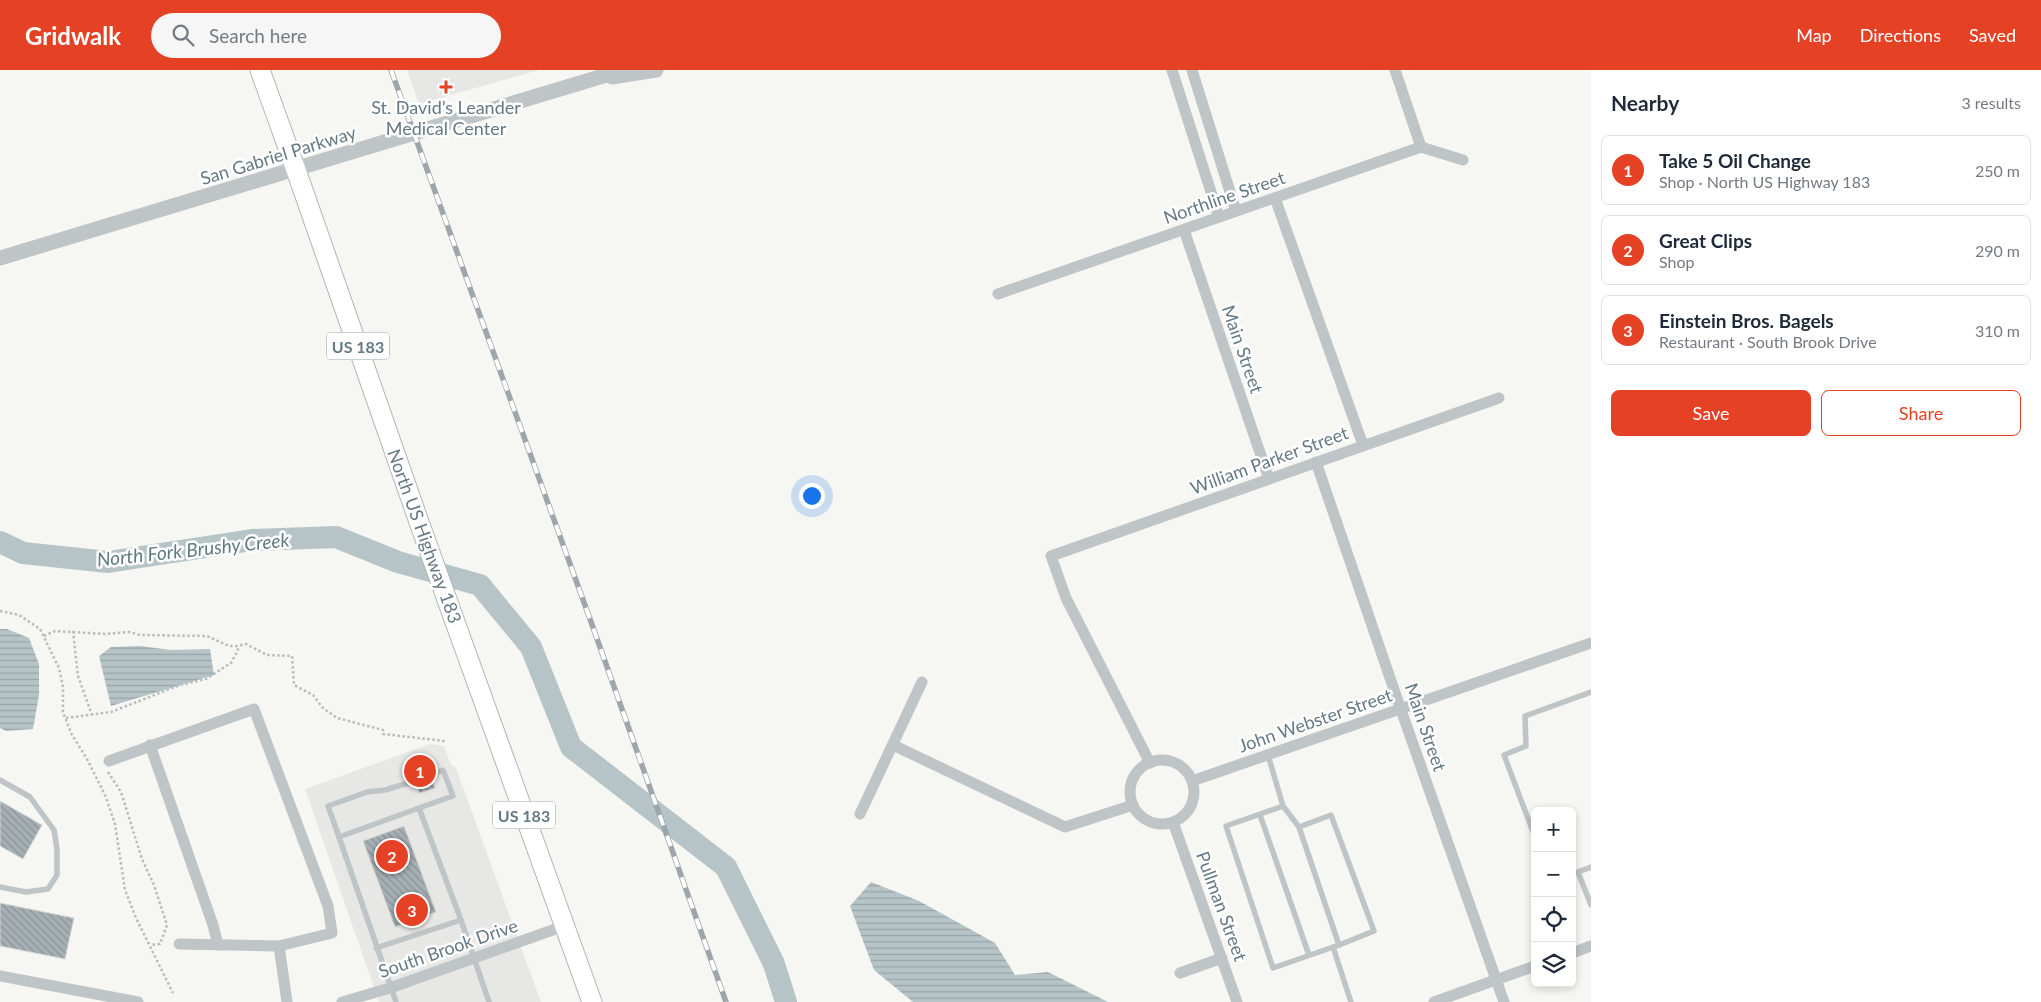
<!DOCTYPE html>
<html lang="en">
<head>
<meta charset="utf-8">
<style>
	:root { --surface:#fff; --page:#f6f6f7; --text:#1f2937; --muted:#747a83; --line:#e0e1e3; --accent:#e44125 }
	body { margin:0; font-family:Lato,sans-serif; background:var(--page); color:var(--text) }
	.controls { position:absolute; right:15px; bottom:15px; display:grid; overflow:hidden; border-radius:8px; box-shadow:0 2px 8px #0003 }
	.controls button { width:45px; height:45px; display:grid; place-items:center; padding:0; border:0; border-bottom:1px solid var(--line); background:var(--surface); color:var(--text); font:25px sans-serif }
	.you { position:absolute; left:811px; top:425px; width:18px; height:18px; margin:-12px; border:4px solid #fff; border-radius:50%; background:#1a73e8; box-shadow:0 0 0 8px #1a73e833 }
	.badge { display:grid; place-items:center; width:32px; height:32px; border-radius:50%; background:var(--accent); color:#fff; font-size:16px; font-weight:700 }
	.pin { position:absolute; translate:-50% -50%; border:2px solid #fff; box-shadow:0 1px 5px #0006 }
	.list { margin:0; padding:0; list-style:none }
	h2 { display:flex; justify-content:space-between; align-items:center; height:65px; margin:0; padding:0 20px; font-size:21px }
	h2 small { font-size:16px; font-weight:400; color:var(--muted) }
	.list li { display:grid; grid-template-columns:32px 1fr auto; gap:15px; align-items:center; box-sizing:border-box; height:70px; margin:0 10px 10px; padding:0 10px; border:1px solid var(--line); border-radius:8px }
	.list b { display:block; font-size:19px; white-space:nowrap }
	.list p { margin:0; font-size:16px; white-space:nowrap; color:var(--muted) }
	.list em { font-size:16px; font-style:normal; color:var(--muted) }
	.actions { display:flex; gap:10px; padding:15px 20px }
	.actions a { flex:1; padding:11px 0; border:1px solid var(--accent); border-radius:8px; text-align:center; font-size:18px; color:var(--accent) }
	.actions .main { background:var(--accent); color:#fff }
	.icon { flex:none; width:28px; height:28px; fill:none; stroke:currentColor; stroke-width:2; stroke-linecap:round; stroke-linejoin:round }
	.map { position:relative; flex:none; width:1591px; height:932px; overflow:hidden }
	header { display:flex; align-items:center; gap:30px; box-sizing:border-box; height:70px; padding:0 25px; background:var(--accent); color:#fff }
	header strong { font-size:24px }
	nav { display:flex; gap:28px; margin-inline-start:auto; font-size:18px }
	.search { width:350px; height:45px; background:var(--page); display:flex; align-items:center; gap:12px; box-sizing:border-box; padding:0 18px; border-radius:28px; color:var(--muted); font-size:19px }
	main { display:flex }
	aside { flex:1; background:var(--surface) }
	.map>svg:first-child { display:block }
</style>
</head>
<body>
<header>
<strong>Gridwalk</strong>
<div class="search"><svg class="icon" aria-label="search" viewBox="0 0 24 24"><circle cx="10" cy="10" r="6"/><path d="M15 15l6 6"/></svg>Search here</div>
<nav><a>Map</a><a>Directions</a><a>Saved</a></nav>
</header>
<main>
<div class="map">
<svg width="1591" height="932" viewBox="0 0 1591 932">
	<defs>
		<pattern id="water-rules" width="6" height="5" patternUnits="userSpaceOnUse" patternTransform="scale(1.25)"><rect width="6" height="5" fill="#b6c4c7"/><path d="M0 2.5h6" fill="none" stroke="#98a4a7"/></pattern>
		<pattern id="building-back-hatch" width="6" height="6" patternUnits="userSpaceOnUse" patternTransform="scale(1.25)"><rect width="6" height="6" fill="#a6b0b4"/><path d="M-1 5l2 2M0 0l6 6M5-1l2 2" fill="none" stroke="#8b9498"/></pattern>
	</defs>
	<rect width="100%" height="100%" fill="#f6f6f2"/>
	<g fill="#e7e7e6">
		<polygon points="407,0 539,0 419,34"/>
		<polygon points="430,674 444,676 451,695 456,698 541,932 379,932 305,719"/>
	</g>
	<g fill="url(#water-rules)">
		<polygon points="0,559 7,559 29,568 39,594 39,625 33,659 6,661 0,658"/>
		<polygon points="140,576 171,580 210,579 214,605 111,636 99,586 111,577"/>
		<polygon points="871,812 919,831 995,873 1015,905 1048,902 1108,932 913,932 874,900 850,836"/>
	</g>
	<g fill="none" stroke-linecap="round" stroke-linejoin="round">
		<polyline stroke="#b6c4c7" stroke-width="22" points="0,472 23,483 108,492 252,470 336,467 398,492 480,515 531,577 571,677 726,797 774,894 786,932"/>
	</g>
	<g fill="url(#building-back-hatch)" stroke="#d7d7d5">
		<polygon points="423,687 428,701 426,706 427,709 432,709 435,718 419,723 417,715 419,709 413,707 408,692"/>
		<polygon points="0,731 42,755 23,789 0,776"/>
		<polygon points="404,756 436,842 395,857 363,771"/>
		<polygon points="0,833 74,848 65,889 0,876"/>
	</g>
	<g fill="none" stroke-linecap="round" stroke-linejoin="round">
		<defs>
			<polyline id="primary" points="260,0 296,100 419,452 592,932"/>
		</defs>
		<use href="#primary" stroke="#b0b6b9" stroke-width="21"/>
		<g stroke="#b9bcbe" stroke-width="2.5" stroke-dasharray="2.5 2.5" stroke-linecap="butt">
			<polyline points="0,541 19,545 40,559 59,598 63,617 63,642 71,663 87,689 105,725 115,754 125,820 136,848 173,923"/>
			<polyline points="73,561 78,606 92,645"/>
			<polyline points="44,566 55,561 105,564 129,562 140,565 207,566 229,576 237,576 246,574 267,585 292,586 294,615 313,625 323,638 337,648 383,660 383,664 445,671"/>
			<polyline points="66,648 111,642 180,615 206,609 231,593 238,580 237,576"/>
			<polyline points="108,702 121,722 142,789 154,815 167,855 160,874 151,875"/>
		</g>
		<g stroke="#bfc4c7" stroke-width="5.5">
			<polyline points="1268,685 1283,736 1226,756 1273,898 1339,875 1374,861 1331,745 1299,757 1283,736"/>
			<polyline points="0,710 30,727 54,760 57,779 57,805 48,819 26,822 0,817"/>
			<polyline points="419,738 453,726 443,700 430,705"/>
			<polyline points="1260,745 1309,885"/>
			<polyline points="1299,757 1339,875"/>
			<polyline points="339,767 328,736 367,722 385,720 415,711"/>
			<polyline points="1535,767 1504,685 1526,676 1525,646 1591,622"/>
			<polyline points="1591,797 1578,802 1591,835"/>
			<polyline points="1333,877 1351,932"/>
			<polyline points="376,878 461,850"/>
			<polyline points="396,932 339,767 419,738 461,850 489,932"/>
		</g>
		<g stroke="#bfc4c7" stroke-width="11">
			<polyline points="1172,0 1219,147"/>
			<polyline points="1192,0 1236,141"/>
			<polyline points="1395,0 1421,77"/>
			<polyline points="1275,128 1363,375"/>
			<polyline points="1184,160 1269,409"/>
			<polyline points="998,224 1421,77 1463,90"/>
			<polyline points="1316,392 1401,640 1504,932"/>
			<polyline points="150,675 213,855 218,875"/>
			<polyline points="893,675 1065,757 1133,735"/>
			<circle cx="1162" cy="722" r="32"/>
			<polyline points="109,691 254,639 328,836 332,863 279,876 179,874"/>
			<polyline points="1150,693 1066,528 1051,486 1499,328"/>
			<polyline points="1192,711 1591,573"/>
			<polyline points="860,744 922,612"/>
			<polyline points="1173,752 1237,932"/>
			<polyline points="279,876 287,932"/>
			<polyline points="1572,883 1591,876"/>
			<polyline points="1180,903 1222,888"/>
			<polyline points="0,906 138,932"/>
			<polyline points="342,932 390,918 564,856"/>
			<polyline points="1434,932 1535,896"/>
		</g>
		<g stroke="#bfc4c7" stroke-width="15">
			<polyline points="612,7 656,0"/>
			<polyline points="0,188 623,0"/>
		</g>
		<use href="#primary" stroke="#fff" stroke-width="19"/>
		<defs>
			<polyline id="rail" points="391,0 590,549 726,932"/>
		</defs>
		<use href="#rail" stroke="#9ea6ab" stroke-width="5.5"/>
		<use href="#rail" stroke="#fff" stroke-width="4" stroke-dasharray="11" stroke-linecap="butt"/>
	</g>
	<path fill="#e44125" stroke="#fff" stroke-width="2" d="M443.5 9.5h5v5h5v5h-5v5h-5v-5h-5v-5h5z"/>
	<g text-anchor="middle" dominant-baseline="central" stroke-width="5" stroke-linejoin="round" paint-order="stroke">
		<g fill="#fff" stroke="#93a1a9" stroke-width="1">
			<rect x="327" y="262.5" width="62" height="27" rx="4"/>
			<rect x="493" y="731.5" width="62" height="27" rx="4"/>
		</g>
		<g font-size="16" font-weight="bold" fill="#657984">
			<text x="358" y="276">US 183</text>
			<text x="524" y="745">US 183</text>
		</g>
		<g font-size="18" fill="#657984" stroke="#fff">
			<text x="446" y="37">St. David’s Leander<tspan x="446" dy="21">Medical Center</tspan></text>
		</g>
		<g font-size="18" fill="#657984" stroke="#fff">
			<text transform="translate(278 85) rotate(-17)">San Gabriel Parkway</text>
			<text transform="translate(1224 127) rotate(-19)">Northline Street</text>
			<text transform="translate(1243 279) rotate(71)">Main Street</text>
			<text transform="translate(1269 390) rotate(-20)">William Parker Street</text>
			<text transform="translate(425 466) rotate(70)">North US Highway 183</text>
			<text transform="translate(1315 650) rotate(-19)">John Webster Street</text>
			<text transform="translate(1426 657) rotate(71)">Main Street</text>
			<text transform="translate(1222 836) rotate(70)">Pullman Street</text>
			<text transform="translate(448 878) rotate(-19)">South Brook Drive</text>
		</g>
		<g font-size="19" font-style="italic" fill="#607b80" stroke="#fff">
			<text transform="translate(193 479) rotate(-6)">North Fork Brushy Creek</text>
		</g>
	</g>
</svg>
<div class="controls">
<button>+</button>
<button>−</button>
<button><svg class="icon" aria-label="locate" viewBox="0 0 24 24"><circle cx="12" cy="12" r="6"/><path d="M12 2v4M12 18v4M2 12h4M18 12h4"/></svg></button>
<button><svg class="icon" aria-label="layers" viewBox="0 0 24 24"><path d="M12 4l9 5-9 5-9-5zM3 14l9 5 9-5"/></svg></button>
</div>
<div class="you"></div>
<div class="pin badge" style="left:420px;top:701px">1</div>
<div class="pin badge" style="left:392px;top:786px">2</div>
<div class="pin badge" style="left:412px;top:840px">3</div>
</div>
<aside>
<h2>Nearby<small>3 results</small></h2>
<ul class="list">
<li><span class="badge">1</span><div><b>Take 5 Oil Change</b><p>Shop · North US Highway 183</p></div><em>250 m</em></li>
<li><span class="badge">2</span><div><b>Great Clips</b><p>Shop</p></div><em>290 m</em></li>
<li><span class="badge">3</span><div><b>Einstein Bros. Bagels</b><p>Restaurant · South Brook Drive</p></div><em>310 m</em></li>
</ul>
<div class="actions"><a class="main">Save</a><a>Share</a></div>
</aside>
</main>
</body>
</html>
